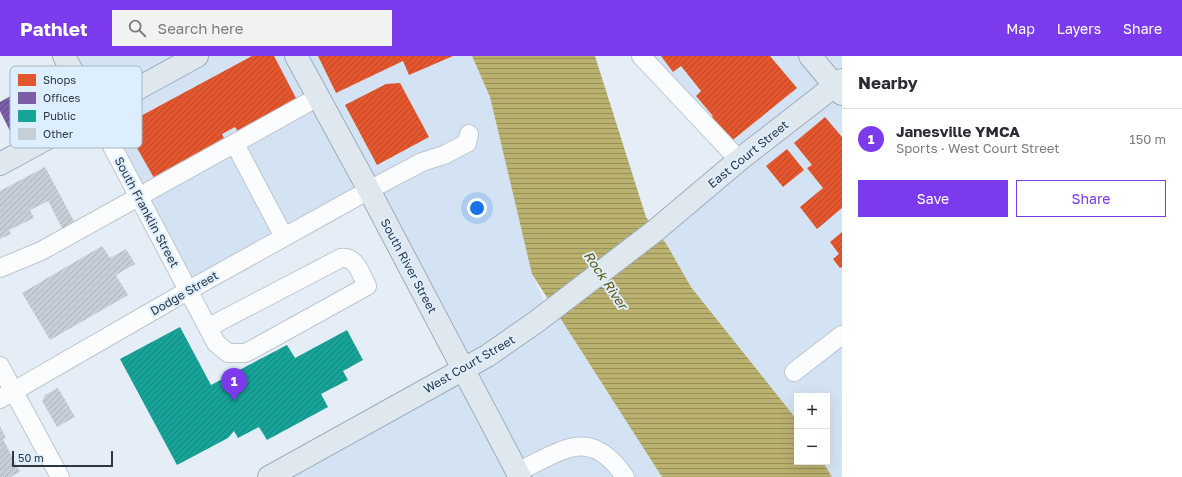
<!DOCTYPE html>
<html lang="en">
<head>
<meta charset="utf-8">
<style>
	:root { --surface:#fff; --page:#f2f2f3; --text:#2b2b33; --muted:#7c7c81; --line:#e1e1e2; --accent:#7c3aed }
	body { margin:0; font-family:"Golos Text",sans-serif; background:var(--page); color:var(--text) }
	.controls { position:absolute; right:12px; bottom:12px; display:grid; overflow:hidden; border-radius:0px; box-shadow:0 4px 16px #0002 }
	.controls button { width:36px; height:36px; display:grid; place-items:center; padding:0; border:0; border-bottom:1px solid var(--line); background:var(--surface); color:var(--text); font:20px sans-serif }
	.scale { position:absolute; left:12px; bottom:10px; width:101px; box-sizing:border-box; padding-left:4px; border:2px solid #2c3742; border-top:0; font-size:11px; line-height:14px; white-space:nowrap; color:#2c3742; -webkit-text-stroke:3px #def; paint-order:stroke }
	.you { position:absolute; left:477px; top:152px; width:14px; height:14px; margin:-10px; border:3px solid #fff; border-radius:50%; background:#1a73e8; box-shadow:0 0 0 6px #1a73e833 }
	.badge { display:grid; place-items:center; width:26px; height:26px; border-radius:50%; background:var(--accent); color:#fff; font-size:13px; font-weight:700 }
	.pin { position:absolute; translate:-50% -33px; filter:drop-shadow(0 1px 2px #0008) }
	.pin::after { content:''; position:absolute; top:21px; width:14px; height:12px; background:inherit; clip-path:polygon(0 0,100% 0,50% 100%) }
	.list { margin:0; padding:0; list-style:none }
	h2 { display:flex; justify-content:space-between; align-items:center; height:52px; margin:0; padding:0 16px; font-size:17px }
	h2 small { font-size:13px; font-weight:400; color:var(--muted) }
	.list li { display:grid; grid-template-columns:26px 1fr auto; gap:12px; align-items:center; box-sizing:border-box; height:60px; padding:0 16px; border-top:1px solid var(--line) }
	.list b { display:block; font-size:15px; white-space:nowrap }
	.list p { margin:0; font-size:13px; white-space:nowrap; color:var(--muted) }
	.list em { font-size:13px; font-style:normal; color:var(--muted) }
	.actions { display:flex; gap:8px; padding:12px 16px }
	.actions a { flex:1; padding:9px 0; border:1px solid var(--accent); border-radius:0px; text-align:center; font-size:14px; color:var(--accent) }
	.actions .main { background:var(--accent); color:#fff }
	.icon { flex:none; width:22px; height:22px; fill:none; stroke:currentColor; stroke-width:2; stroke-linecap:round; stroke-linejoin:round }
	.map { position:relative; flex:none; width:842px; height:421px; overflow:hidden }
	header { display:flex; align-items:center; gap:24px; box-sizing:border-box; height:56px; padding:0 20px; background:var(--accent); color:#fff }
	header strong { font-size:19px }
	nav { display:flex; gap:22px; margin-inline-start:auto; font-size:14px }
	.search { width:280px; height:36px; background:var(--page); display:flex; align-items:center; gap:10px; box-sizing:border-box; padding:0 14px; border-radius:0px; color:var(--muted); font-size:15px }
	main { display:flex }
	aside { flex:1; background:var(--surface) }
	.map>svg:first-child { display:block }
</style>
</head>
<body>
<header>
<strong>Pathlet</strong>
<div class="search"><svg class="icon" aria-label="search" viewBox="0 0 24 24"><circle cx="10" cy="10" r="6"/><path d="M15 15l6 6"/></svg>Search here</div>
<nav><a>Map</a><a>Layers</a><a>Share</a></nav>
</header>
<main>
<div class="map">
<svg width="842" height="421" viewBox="0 0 842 421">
	<defs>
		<pattern id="water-rules" width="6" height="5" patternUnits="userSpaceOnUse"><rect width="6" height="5" fill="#bab16f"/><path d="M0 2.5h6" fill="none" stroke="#97915d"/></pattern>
		<pattern id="shops-hatch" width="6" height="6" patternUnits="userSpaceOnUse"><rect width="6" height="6" fill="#e4572e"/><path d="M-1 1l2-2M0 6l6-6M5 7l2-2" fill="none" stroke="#b94929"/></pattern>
		<pattern id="offices-hatch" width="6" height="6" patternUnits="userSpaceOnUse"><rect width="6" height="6" fill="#7b5ea7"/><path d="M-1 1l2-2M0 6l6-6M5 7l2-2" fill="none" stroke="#604a82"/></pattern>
		<pattern id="public-hatch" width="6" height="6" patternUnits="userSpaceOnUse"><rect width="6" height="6" fill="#17a398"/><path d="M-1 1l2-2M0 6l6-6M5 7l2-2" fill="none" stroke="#15867e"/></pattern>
		<pattern id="building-hatch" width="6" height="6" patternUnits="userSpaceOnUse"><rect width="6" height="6" fill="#c6cfd8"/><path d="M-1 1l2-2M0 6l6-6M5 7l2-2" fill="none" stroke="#aab2bb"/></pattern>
	</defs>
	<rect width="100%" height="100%" fill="#e5eef7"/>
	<g fill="#d4e3f3">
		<polygon points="64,0 472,0 490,41 532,218 548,255 557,257 662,421 269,421 462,313 369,134 189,234"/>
		<polygon points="641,0 842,0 842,421 832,421 823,406 827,406 827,340 797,340 797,364 691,231 667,189 656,174 739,104"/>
	</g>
	<polygon fill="url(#water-rules)" points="472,0 595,0 646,161 667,189 691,231 797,364 797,406 823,406 832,421 662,421 532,218 490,41"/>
	<g fill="url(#shops-hatch)">
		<polygon points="252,0 274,0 297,44 238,76 235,71 222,78 225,84 154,122 124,69"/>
		<polygon points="318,0 453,0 409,19 403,5 336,37"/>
		<polygon points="661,0 770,0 797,32 729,87 709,63 713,60 696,40 701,35 681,10 673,16"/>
		<polygon points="400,27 429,81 377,109 345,49 386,28"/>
		<polygon points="825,61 842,81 842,152 817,173 800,151 823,132 807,112 812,109 794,87"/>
		<polygon points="787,93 804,114 783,131 766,110"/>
		<polygon points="842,176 842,211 840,212 833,203 839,198 830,186"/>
	</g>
	<polygon fill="url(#offices-hatch)" points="30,29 45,56 10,75 0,55 0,46"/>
	<polygon fill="url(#public-hatch)" points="180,271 211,329 287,289 295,302 347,274 363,304 343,315 348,324 321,338 328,351 267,384 259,371 238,382 234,375 228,382 177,409 120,303"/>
	<g fill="url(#building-hatch)">
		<polygon points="45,111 75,167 63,174 48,145 30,154 34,162 9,174 11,178 0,183 0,135"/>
		<polygon points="102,190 110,202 126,193 135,208 116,219 128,239 50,284 22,237"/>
		<polygon points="58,332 75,361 57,371 42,345 45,339"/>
		<polygon points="0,370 6,382 3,383 20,416 10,421 0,421"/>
	</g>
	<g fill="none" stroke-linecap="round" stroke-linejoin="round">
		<defs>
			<g id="minor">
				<polyline points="641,0 739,104"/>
				<path d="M94,56L216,287L228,297H245L255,292L367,230C361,218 356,200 341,202L209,271"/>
				<polyline points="235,88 284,181"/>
				<polyline points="0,212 41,195 318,41"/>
				<polyline points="0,310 60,421"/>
				<polyline points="794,316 842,279"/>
				<polyline points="0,343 189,234 369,134 422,106 444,99 467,87 469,78"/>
				<path d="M517,416C562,395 590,369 625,421"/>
			</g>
			<g id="major">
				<polyline points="64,0 94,56"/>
				<polyline points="296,0 369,134 520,421"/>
				<polyline points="810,0 842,38"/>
				<polyline points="0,108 197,0"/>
				<polyline points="269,421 487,300 536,266 656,174 739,104 842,24"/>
			</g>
		</defs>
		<use href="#minor" stroke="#bdc6cf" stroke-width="20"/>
		<use href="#major" stroke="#9dadbc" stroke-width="24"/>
		<use href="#minor" stroke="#fbfcfe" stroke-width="18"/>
		<use href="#major" stroke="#e0e8ef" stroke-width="22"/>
	</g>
	<g text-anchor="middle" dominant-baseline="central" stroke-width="4" stroke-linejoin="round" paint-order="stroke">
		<g font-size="12" fill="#2c3742" stroke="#def">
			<text transform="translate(748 98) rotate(-39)">East Court Street</text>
			<text transform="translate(147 156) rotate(62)">South Franklin Street</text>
			<text transform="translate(409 210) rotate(62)">South River Street</text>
			<text transform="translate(184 237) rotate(-30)">Dodge Street</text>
			<text transform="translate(469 308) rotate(-30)">West Court Street</text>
		</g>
		<g font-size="13" font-style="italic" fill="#605508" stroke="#def">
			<text transform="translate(606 224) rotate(56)">Rock River</text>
		</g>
	</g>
	<rect x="10" y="10" width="132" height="82" rx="6" fill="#def" stroke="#a8b7c6" stroke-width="1"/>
	<rect x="18" y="18" width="18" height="12" fill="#e4572e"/>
	<rect x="18" y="36" width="18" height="12" fill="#7b5ea7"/>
	<rect x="18" y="54" width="18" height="12" fill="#17a398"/>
	<rect x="18" y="72" width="18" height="12" fill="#c6cfd8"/>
	<g font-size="11" fill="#2c3742">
		<text x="43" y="28">Shops</text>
		<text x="43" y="46">Offices</text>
		<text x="43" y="64">Public</text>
		<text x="43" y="82">Other</text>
	</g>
</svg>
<div class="controls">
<button>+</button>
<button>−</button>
</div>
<div class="scale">50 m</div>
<div class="you"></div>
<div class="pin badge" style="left:234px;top:345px">1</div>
</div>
<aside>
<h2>Nearby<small></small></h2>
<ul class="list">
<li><span class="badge">1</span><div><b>Janesville YMCA</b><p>Sports · West Court Street</p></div><em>150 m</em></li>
</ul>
<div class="actions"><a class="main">Save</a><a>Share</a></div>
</aside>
</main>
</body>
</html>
